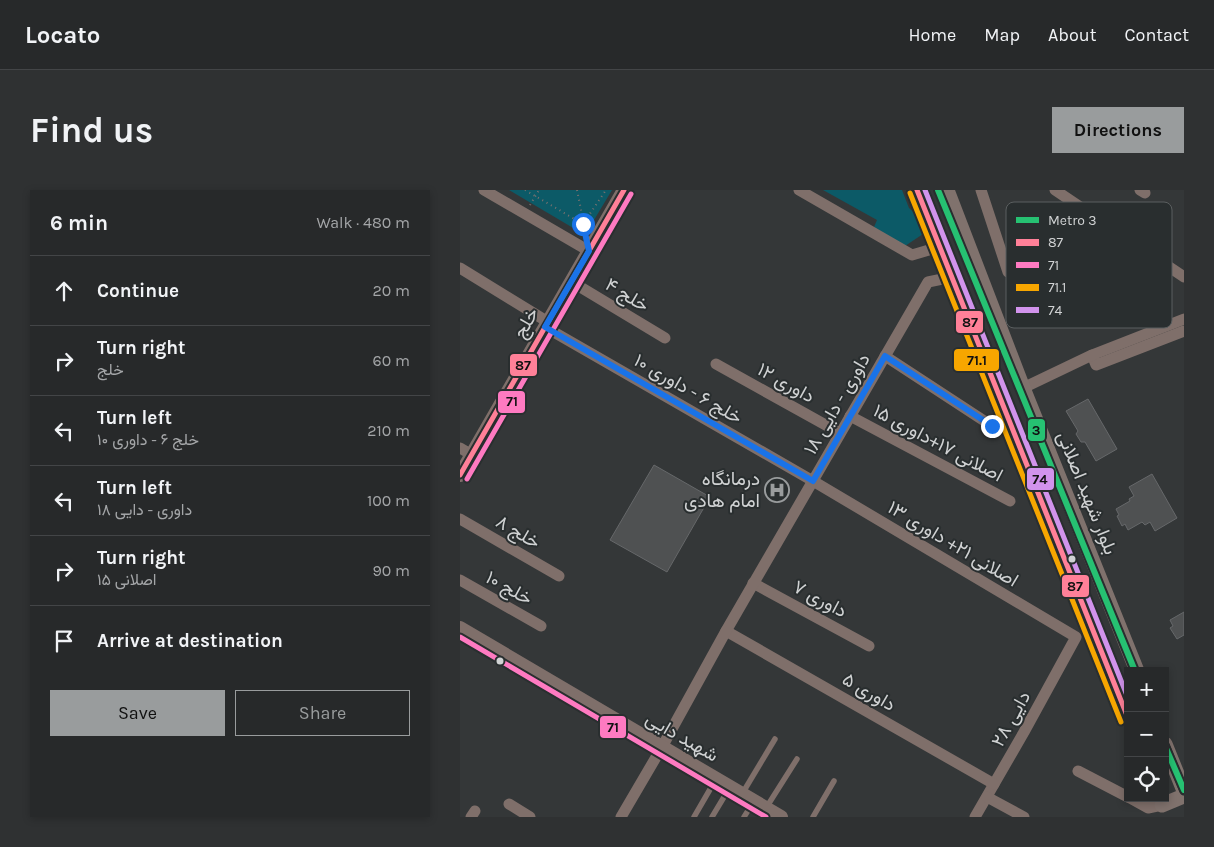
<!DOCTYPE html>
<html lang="en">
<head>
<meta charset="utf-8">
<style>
	:root { --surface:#27292a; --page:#2f3132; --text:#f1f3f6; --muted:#a4a6a8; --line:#434547; --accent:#999c9d }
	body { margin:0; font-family:Karla,Vazirmatn,sans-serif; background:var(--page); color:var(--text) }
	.controls { position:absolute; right:15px; bottom:15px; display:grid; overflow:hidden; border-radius:0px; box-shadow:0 2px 8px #0003 }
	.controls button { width:45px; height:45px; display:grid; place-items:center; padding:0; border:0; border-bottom:1px solid var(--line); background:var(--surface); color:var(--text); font:25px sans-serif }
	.stop { position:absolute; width:15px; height:15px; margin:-11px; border:4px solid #1a73e8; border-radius:50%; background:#fff }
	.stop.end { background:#1a73e8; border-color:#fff; box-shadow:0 1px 5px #0008 }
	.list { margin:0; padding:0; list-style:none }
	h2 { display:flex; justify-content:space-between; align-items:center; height:65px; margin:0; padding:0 20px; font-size:21px }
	h2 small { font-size:16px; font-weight:400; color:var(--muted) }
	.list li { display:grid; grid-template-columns:32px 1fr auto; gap:15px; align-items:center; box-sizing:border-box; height:70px; padding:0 20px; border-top:1px solid var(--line) }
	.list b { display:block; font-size:19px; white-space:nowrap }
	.list p { margin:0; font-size:16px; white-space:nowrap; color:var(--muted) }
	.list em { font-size:16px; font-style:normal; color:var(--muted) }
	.actions { display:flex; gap:10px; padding:15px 20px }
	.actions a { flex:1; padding:11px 0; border:1px solid var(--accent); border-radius:0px; text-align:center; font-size:18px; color:var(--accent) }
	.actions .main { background:var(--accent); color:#111 }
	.icon { flex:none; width:28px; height:28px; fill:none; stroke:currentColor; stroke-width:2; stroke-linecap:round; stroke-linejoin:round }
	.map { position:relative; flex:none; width:724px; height:627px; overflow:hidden; border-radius:0px }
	header { display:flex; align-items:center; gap:30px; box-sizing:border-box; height:70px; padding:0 25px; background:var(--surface); border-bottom:1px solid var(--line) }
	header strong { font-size:24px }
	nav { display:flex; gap:28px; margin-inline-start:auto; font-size:18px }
	.intro { display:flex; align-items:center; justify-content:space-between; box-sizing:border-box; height:120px; padding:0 30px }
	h1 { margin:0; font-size:35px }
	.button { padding:12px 22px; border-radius:0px; background:var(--accent); color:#111; font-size:18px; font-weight:700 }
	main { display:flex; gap:30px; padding:0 30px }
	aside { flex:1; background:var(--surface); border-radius:0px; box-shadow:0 2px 8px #0003 }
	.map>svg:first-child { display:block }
</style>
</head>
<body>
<header>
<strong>Locato</strong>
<nav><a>Home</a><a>Map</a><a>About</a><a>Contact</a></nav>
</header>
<div class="intro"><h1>Find us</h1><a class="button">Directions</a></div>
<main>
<aside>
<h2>6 min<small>Walk · 480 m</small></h2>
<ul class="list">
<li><svg class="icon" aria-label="ahead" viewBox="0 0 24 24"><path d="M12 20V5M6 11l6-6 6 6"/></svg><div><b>Continue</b></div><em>20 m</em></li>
<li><svg class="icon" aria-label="right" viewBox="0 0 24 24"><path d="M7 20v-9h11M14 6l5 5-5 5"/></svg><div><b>Turn right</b><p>خلج</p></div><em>60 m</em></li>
<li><svg class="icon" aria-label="left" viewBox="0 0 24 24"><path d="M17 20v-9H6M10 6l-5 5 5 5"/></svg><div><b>Turn left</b><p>خلج ۶ - داوری ۱۰</p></div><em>210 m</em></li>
<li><svg class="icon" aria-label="left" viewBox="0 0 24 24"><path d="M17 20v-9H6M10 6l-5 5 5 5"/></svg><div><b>Turn left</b><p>داوری - دایی ۱۸</p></div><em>100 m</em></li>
<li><svg class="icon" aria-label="right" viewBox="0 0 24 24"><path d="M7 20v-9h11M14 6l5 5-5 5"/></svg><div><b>Turn right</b><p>اصلانی ۱۵</p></div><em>90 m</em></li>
<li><svg class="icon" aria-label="arrive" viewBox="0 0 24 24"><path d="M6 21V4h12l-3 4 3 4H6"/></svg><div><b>Arrive at destination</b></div></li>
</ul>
<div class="actions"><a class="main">Save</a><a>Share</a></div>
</aside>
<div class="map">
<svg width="724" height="627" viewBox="0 0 724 627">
	<rect width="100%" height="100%" fill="#343738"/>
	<g fill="#0c5a67">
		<polygon points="49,0 152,0 125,45"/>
		<polygon points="363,0 442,0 449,18 460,28 466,42 445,56 414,37 417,30"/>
	</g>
	<g fill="#4f5152" stroke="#66686a">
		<polygon points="628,209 657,259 636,271 625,252 621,252 616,244 618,241 606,221"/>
		<polygon points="194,275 250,307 207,382 150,350"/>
		<polygon points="692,284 717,328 695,341 690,332 685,335 682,332 668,340 665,334 662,336 657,326 659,325 656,319 670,311 669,309 674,306 669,297"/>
		<polygon points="724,422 724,445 717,449 710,438 713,436 710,430"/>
	</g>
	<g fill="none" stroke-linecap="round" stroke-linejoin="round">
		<g stroke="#7b7270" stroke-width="2" stroke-dasharray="1 4" stroke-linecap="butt">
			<polyline points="65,0 123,34 146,0"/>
			<polyline points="117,0 126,44"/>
			<polyline points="70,15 79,0"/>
		</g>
		<g stroke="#7f6f6a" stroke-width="5.5">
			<polyline points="282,604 315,549"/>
			<polyline points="306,618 337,569"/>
			<polyline points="234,627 256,589"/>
			<polyline points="252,627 270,597"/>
			<polyline points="284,627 294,611"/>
			<polyline points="353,627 374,591"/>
		</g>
		<g stroke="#7f6f6a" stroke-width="11">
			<polyline points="24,0 129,61"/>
			<polyline points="339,0 452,65 479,57"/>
			<polyline points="521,0 548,82 616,129"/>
			<polyline points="595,0 724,87"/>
			<polyline points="680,0 685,3"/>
			<polyline points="0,78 88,132"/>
			<polyline points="112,92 205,148"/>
			<polyline points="85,137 353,291 616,447 564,542 515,627"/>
			<polyline points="632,165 636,175 724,141"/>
			<polyline points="425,166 532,236"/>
			<polyline points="256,174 380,243"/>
			<polyline points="563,198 632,165 724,129"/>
			<polyline points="390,226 550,311"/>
			<polyline points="0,258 12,265"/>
			<polyline points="0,329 99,386"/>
			<polyline points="0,390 81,436"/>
			<polyline points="293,393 409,456"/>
			<polyline points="266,441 534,594"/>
			<polyline points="618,581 668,607"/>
			<polyline points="527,607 564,627"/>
			<polyline points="670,608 688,618 702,615"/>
			<polyline points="49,614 70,627"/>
			<polyline points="11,627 15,621"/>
			<polyline points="161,627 202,557 266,441 468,92 492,87"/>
		</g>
		<g stroke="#7f6f6a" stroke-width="14">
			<polyline points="0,285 164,0"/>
			<polyline points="0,438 321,627"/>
		</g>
		<g stroke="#80726d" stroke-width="15">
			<polyline points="457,0 668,529"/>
			<polyline points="487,0 563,198 677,481"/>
			<polyline points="705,554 724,601"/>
			<polyline points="702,615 724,606"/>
		</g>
		<defs>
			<g id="bus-1">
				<polyline points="457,0 668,528"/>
				<polyline points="0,285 164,0"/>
				<polyline points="705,555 724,601"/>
			</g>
			<g id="bus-2">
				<polyline points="7,289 171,4"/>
				<polyline points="0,447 306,627"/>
			</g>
			<polyline id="bus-3" points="450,3 661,532"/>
			<polyline id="bus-4" points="465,0 668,508"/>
		</defs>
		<use href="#bus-1" stroke="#292e2f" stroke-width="9"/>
		<use href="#bus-2" stroke="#292e2f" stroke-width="9"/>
		<use href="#bus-3" stroke="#292e2f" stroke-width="9"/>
		<use href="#bus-4" stroke="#292e2f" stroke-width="9"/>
		<use href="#bus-1" stroke="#ff8098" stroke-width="5"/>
		<use href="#bus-2" stroke="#fe7ac1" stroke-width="5"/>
		<use href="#bus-3" stroke="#f7a600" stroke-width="5"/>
		<use href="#bus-4" stroke="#d193ec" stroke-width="5"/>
		<defs>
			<g id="metro-1">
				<polyline points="478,0 675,481"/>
				<polyline points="705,556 724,600"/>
			</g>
		</defs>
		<use href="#metro-1" stroke="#292e2f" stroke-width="10"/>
		<use href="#metro-1" stroke="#26c172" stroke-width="6"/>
	</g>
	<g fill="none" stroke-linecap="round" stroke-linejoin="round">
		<polyline stroke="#1a73e8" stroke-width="6" points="123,34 129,61 85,137 353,291 425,166 532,236"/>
	</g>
	<defs>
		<symbol id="hospital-ring" viewBox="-11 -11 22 22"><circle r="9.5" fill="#292e2f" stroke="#999c9d" stroke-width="1.5"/><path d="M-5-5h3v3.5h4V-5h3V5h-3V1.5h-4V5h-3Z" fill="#999c9d"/></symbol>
	</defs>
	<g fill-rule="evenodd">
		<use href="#hospital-ring" x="303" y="286" width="28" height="28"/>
	</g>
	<g fill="#d0d2d3" stroke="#292e2f" stroke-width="2">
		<circle cx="612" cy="369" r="4.5"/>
		<circle cx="40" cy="471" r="4.5"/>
	</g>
	<g text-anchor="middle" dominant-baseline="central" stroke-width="4" stroke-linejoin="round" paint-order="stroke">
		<g font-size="19" fill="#d0d2d3" stroke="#292e2f">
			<text transform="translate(167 105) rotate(31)">خلج ۴</text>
			<text transform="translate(66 133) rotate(-60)">خلج</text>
			<text transform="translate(326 193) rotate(29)">داوری ۱۲</text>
			<text transform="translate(228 199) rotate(30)">خلج ۶ - داوری ۱۰</text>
			<text transform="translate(377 214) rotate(-60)">داوری - دایی ۱۸</text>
			<text transform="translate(478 253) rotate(28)">اصلانی ۱۷+داوری ۱۵</text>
			<text transform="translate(627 303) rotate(68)">بلوار شهید اصلانی</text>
			<text transform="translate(58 342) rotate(30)">خلج ۸</text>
			<text transform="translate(493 354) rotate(31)">اصلانی ۲۱+ داوری ۱۳</text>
			<text transform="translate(49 398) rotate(29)">خلج ۱۰</text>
			<text transform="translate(360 409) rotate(28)">داوری ۷</text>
			<text transform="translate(409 502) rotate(30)">داوری ۵</text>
			<text transform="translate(551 529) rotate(-61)">دایی ۲۸</text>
			<text transform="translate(222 547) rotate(30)">شهید دایی</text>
		</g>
		<g font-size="19" fill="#d0d2d3" stroke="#292e2f" text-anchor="end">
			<text x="300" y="289">درمانگاه<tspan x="300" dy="22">امام هادی</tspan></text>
		</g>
	</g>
	<rect x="546" y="12" width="166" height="126" rx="8" fill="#292e2f" stroke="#5b5f60" stroke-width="1"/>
	<rect x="556" y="27" width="23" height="6" fill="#26c172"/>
	<rect x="556" y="49" width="23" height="7" fill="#ff8098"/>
	<rect x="556" y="72" width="23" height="6" fill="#fe7ac1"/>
	<rect x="556" y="94" width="23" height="7" fill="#f7a600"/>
	<rect x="556" y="117" width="23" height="6" fill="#d193ec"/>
	<g font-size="14" fill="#d0d2d3">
		<text x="588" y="35">Metro 3</text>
		<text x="588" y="57">87</text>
		<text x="588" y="80">71</text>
		<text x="588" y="102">71.1</text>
		<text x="588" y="125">74</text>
	</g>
	<g stroke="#292e2f" stroke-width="2">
		<rect x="495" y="120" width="29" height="24" rx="5" fill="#ff8098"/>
		<rect x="493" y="158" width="47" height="24" rx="5" fill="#f7a600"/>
		<rect x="49" y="163" width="29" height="24" rx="5" fill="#ff8098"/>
		<rect x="37" y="200" width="29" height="24" rx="5" fill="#fe7ac1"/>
		<rect x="567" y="228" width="19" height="24" rx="5" fill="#26c172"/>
		<rect x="566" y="277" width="29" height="24" rx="5" fill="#d193ec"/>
		<rect x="601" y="384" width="29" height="24" rx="5" fill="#ff8098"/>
		<rect x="139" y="525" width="28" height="24" rx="5" fill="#fe7ac1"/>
	</g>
	<g font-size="14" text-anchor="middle" font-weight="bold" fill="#111">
		<text x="510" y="137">87</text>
		<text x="517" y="175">71.1</text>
		<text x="63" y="180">87</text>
		<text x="52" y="216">71</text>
		<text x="576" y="245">3</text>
		<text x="580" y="294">74</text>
		<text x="615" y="401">87</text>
		<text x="153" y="542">71</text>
	</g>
</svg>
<div class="controls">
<button>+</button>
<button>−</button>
<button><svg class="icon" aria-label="locate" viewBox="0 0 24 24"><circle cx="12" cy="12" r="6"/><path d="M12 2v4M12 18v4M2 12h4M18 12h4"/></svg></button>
</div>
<div class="stop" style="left:123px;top:34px"></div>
<div class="stop end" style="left:532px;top:236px"></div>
</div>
</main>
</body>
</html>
